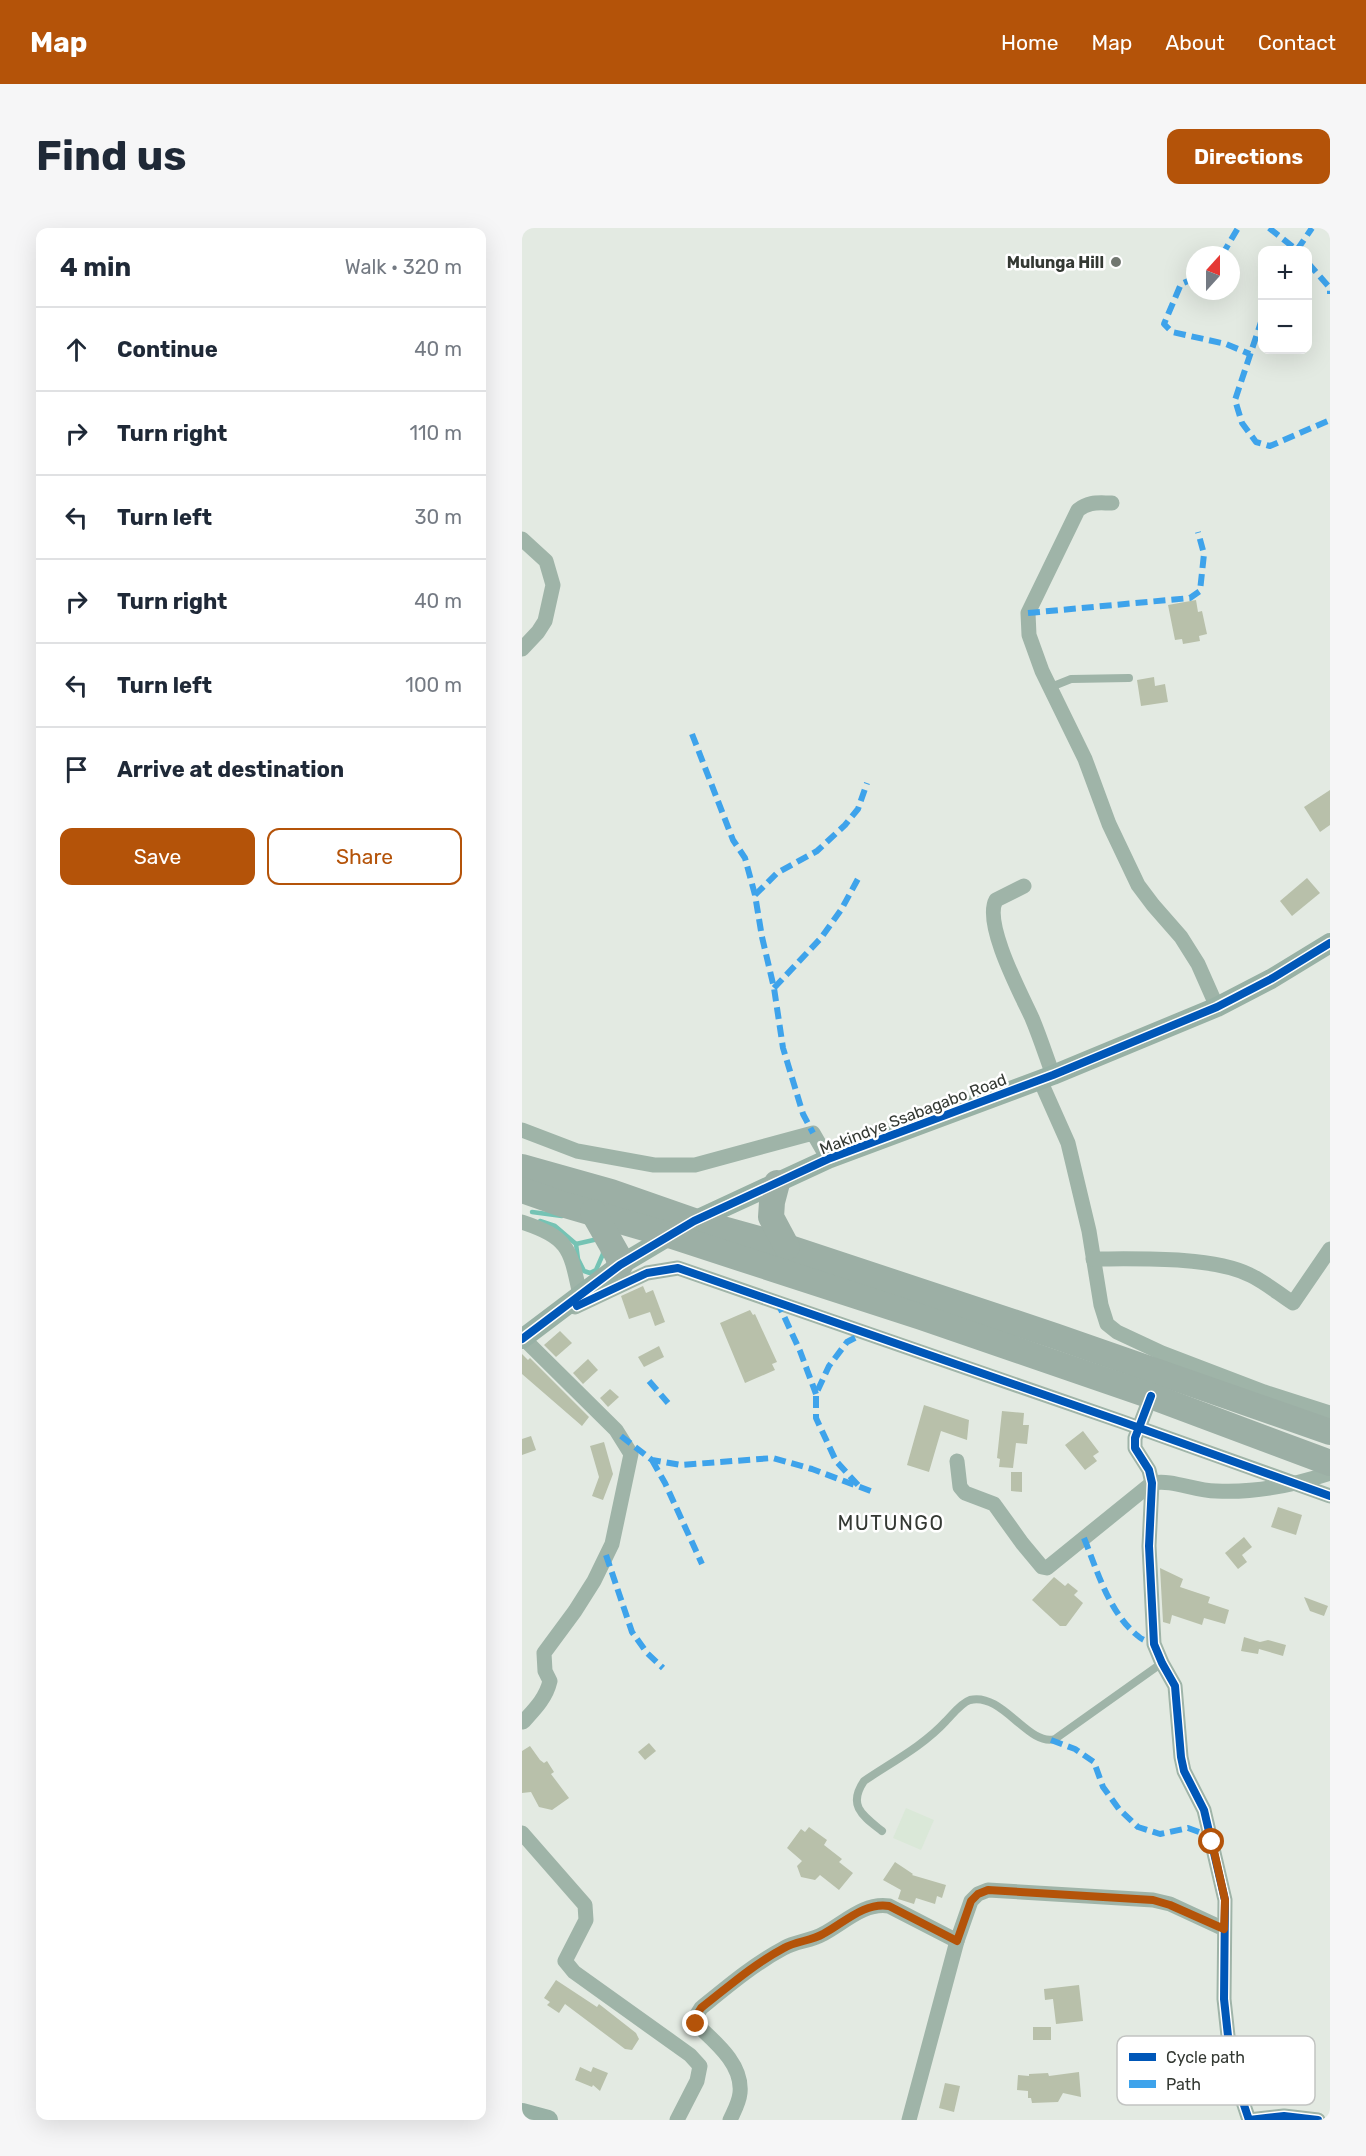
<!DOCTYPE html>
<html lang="en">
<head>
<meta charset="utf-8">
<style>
	:root { --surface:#fff; --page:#f6f6f7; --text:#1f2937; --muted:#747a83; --line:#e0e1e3; --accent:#b45309 }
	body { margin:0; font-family:Rubik,sans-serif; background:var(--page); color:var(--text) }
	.controls { position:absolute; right:18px; top:18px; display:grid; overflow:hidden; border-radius:12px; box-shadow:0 6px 24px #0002 }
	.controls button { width:54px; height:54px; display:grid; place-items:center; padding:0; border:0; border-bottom:2px solid var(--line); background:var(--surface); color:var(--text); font:30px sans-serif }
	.compass { position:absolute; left:664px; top:18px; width:54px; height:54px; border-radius:50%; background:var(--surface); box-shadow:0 6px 24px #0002; rotate:21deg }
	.stop { position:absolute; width:18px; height:18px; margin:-14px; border:4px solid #b45309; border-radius:50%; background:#fff }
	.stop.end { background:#b45309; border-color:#fff; box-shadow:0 2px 6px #0008 }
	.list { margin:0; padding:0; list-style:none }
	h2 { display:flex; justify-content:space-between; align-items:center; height:78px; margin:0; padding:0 24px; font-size:26px }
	h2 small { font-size:20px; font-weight:400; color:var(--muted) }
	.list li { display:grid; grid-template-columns:39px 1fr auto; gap:18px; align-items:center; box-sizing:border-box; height:84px; padding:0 24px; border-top:2px solid var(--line) }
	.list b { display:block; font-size:22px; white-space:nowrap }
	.list em { font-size:20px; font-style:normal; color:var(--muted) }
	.actions { display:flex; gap:12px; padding:18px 24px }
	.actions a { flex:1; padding:14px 0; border:2px solid var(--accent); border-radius:12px; text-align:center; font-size:21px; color:var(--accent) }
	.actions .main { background:var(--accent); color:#fff }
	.icon { flex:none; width:33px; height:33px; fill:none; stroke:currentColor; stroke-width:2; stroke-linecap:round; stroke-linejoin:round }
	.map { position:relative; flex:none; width:808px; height:1892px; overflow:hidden; border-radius:12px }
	header { display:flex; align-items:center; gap:36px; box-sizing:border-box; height:84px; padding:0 30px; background:var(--accent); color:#fff }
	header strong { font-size:28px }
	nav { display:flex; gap:33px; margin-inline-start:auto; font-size:21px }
	.intro { display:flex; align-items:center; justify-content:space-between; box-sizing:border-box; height:144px; padding:0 36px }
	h1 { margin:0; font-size:42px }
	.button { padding:15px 27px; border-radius:12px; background:var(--accent); color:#fff; font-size:21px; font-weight:700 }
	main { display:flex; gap:36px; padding:0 36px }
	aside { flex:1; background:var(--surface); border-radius:12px; box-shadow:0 6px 24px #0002 }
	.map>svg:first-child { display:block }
</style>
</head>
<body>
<header>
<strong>Map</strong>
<nav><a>Home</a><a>Map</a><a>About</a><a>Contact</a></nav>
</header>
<div class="intro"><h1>Find us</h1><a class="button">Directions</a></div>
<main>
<aside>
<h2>4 min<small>Walk · 320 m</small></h2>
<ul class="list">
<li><svg class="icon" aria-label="ahead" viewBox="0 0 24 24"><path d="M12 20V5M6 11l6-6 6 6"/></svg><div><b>Continue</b></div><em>40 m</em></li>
<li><svg class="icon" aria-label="right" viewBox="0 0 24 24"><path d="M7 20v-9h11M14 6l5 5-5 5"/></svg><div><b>Turn right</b></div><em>110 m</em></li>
<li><svg class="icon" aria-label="left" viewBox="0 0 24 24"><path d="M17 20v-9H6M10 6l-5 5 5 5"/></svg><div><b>Turn left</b></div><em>30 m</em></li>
<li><svg class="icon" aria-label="right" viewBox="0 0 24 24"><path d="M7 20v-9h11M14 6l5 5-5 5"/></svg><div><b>Turn right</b></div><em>40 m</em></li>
<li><svg class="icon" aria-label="left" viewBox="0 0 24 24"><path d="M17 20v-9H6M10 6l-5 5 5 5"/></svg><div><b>Turn left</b></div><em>100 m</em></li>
<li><svg class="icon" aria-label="arrive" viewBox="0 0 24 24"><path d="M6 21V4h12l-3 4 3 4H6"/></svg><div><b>Arrive at destination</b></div></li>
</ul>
<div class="actions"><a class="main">Save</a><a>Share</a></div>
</aside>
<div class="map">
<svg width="808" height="1892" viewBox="0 0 808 1892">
	<rect width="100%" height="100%" fill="#e3eae2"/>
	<polygon fill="#dae8d8" points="384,1580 412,1592 399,1622 371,1610"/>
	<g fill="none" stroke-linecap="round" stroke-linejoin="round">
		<g stroke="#75c3b4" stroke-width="4.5">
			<polyline points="10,984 40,988"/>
			<polyline points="18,993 33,998 54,1016 56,1031 62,1043 68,1045 74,1042 81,1026 81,1023"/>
			<polyline points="54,1016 76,1011"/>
		</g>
	</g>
	<g fill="#b8c0aa">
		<polygon points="674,372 676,384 680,383 685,406 677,408 678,413 661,416 660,411 653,412 646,377"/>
		<polygon points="632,449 633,458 643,456 646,474 619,478 615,452"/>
		<polygon points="808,562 808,597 798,604 782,579"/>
		<polygon points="785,650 798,665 770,688 758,673"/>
		<polygon points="121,1058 124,1065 131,1062 143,1094 133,1098 128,1084 107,1091 99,1068"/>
		<polygon points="228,1082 231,1087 233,1086 255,1134 250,1136 253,1142 223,1155 198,1095"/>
		<polygon points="38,1103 50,1115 34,1129 22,1117"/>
		<polygon points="137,1118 142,1129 122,1139 116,1129"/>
		<polygon points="0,1126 6,1132 8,1130 67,1189 60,1198 0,1146"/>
		<polygon points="66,1131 76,1142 61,1156 51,1145"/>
		<polygon points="88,1161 97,1169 86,1179 78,1170"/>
		<polygon points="402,1177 447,1192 445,1212 419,1203 407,1244 385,1237"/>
		<polygon points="480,1183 502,1185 501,1197 507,1197 505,1216 494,1215 491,1240 477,1239 478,1231 475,1230"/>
		<polygon points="561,1203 577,1224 571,1228 575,1233 563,1242 543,1217"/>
		<polygon points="9,1208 14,1222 0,1227 0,1211"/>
		<polygon points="82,1214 91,1246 81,1272 70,1268 77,1249 68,1218"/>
		<polygon points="489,1244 500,1244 500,1264 489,1263"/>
		<polygon points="756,1279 780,1287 774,1307 749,1299"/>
		<polygon points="722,1309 730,1319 720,1327 725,1334 716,1341 703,1325"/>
		<polygon points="638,1340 661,1351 658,1359 688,1369 686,1375 707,1382 703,1396 682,1390 680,1397 650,1387 648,1396 641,1394"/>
		<polygon points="532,1349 543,1358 546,1355 556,1363 552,1367 561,1375 544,1398 538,1398 510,1372"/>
		<polygon points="782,1369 806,1378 802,1388 788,1383"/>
		<polygon points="722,1409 738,1414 746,1412 764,1417 761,1428 737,1421 736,1426 719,1423"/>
		<polygon points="127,1515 134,1523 123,1532 116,1524"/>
		<polygon points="8,1518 18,1532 22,1535 25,1533 32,1544 29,1546 47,1570 30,1582 17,1579 9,1564 0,1565 0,1523"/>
		<polygon points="287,1599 305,1612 302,1617 320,1631 317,1634 331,1645 317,1662 298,1647 293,1652 279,1649 275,1638 280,1633 265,1620 279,1601 283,1604"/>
		<polygon points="373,1634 391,1646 390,1647 424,1657 420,1670 415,1668 413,1676 394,1670 392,1676 376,1671 379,1662 361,1652"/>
		<polygon points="34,1752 75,1779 77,1776 114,1805 117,1811 110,1822 103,1821 43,1776 37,1785 25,1777 28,1774 22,1770"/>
		<polygon points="557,1757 561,1793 534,1796 531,1771 523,1772 522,1761"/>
		<rect x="511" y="1799" width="18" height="13"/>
		<polygon points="58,1839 69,1844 71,1839 86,1845 78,1863 71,1857 70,1859 53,1852"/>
		<polygon points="557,1844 559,1869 541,1865 536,1874 510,1875 509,1870 506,1870 506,1863 495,1862 496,1847 507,1848 507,1846 526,1845 527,1848"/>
		<polygon points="423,1855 438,1858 432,1884 417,1880"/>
	</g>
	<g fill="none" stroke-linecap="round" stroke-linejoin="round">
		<g stroke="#9fb4a8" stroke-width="8">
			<polyline points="529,459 549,451 607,450"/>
			<path d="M360,1603C341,1588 325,1578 342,1553C370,1534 401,1518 424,1493C431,1486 439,1475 448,1472C481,1464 506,1519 533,1511L640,1435"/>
		</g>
		<g stroke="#9fb4a8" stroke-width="15">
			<path d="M590,275C576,275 567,273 556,282L506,385L507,407L520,443L563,531L587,596L616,657L631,677L659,709L676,736L695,779"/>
			<polyline points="0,311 24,333 31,357 23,393 16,404 0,421"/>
			<path d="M502,658L474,672C461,695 499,766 510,790C518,809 524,828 531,847"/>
			<polyline points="518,852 546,915 567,1003 579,1077 585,1096 595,1104 640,1125 742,1164 808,1185"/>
			<polyline points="0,902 55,923 132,937 173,937 291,905 306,931"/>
			<path d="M0,994C48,1010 48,1021 58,1067"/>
			<path d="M571,1031C615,1031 690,1028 728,1047C743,1054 757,1066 771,1075L808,1021"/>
			<polyline points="53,1079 125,1045 156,1040 598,1193 808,1268"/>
			<path d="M1,1110L94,1202L109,1226L90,1316L72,1353L53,1383L22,1425L23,1443L28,1453C24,1470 13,1481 1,1494"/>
			<polyline points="629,1168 613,1210 613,1220 627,1242 630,1255 627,1318 632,1416 640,1435 653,1458 659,1529 662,1543 682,1582 703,1672 702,1771 706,1808 721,1874 727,1892 762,1888 796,1892"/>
			<path d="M435,1233L438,1259L443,1265L472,1276L500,1315L520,1339L525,1340L630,1255C651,1251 672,1263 694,1263C732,1265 772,1257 808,1245"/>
			<polyline points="0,1605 63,1677 64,1692 43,1733 52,1744 168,1827 178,1838 175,1853 155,1892"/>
			<path d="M208,1892C212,1883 217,1875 218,1865C221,1836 193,1814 174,1796V1788L179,1780C206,1758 232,1736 262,1720C274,1713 289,1713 301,1706C322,1695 342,1674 367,1678L435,1713"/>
			<polyline points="387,1892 435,1713 449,1673 456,1666 466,1662 631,1672 648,1676 702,1701"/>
		</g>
		<g stroke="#98b1a5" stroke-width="20">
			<polyline points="0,1111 98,1037 172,993 306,931 531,847 695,779 749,751 808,715"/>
			<polyline points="0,1885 26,1892"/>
		</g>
		<g stroke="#9cafa5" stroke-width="26">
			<polyline points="0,939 89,964 172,993 265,1019 533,1108 808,1204"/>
			<polyline points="255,955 250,974 249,989 265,1019"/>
			<polyline points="0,962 40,976 150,1008 399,1089 629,1168 808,1235"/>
			<polyline points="71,984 96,1028 98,1037"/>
		</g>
		<g stroke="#3ea3eb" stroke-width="6" stroke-dasharray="12 6" stroke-linecap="butt">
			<polyline points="747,0 775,22"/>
			<polyline points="775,22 790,0"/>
			<polyline points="700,27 716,0"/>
			<polyline points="786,35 808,60 808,66"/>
			<polyline points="673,50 659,56 642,96 650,104 704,116 728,126"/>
			<polyline points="740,91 713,172 720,195 734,214 748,218 808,192"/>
			<polyline points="506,385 668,370 678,363 682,326 676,304"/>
			<polyline points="170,506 211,612 223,630 233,667 240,709 252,760 261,820 281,886 291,905"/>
			<polyline points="233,667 255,645 295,623 323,597 336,581 345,555"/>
			<polyline points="252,760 299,710 319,682 337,649"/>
			<polyline points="255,1073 278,1123 294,1166"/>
			<polyline points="127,1153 146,1175"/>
			<polyline points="99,1208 130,1232 159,1237 251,1230 290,1241 354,1265"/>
			<polyline points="130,1232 143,1255 180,1336"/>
			<polyline points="336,1257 314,1233 294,1190 294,1166 307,1138 325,1114 344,1104"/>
			<path d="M562,1310C575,1342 587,1385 616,1408C620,1412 627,1414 632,1416"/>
			<polyline points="84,1327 110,1404 125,1425 141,1440"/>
			<polyline points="529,1512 553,1521 572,1534 581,1559 597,1581 616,1599 638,1606 666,1600 677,1604 688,1613"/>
		</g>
		<defs>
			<g id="cycleway">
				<polyline points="55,1078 125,1045 156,1040 598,1193 808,1268"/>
				<polyline points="0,1111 98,1037 172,993 306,931 531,847 695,779 749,751 808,715"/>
				<polyline points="629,1168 613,1210 613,1220 627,1242 630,1255 627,1318 632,1416 640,1435 653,1458 659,1529 662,1543 682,1582 703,1672 702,1771 706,1808 721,1874 727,1892 762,1888 796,1892"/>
			</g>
		</defs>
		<use href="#cycleway" stroke="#fff" stroke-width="11"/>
		<use href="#cycleway" stroke="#0057b8" stroke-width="8"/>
	</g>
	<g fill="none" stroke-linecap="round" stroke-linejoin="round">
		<path stroke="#b45309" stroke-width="8" d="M174,1796V1788L179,1780C206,1759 232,1736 262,1720C274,1713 289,1713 301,1706C322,1695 342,1674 367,1678L435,1713L449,1673L456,1666L466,1662L631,1672L648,1677L702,1701L703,1672L690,1614"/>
	</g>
	<circle fill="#717770" stroke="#fff" stroke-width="2" cx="594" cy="34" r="6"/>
	<g text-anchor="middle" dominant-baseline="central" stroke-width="5" stroke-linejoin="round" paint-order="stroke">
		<g font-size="16" font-weight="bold" fill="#343933" stroke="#fff" text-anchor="end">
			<text x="582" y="34">Mulunga Hill</text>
		</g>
		<g font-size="16" fill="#343933" stroke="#fff">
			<text transform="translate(391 886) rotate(-21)">Makindye Ssabagabo Road</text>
		</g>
		<g font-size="20" letter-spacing="1.5" fill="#343933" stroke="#fff">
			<text x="369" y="1295">MUTUNGO</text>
		</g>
	</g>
	<rect x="595" y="1808" width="198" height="69" rx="9" fill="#fff" stroke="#c2c4c2" stroke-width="1.5"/>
	<rect x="607" y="1825" width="27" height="8" fill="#0057b8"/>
	<rect x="607" y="1852" width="27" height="8" fill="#3ea3eb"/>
	<g font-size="16" fill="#343933">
		<text x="644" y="1835">Cycle path</text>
		<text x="644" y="1862">Path</text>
	</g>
</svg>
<div class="controls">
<button>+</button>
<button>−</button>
</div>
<svg class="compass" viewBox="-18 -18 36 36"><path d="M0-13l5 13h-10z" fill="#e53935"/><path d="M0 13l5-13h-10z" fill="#747a83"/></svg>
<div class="stop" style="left:690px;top:1614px"></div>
<div class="stop end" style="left:174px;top:1796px"></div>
</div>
</main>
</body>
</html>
